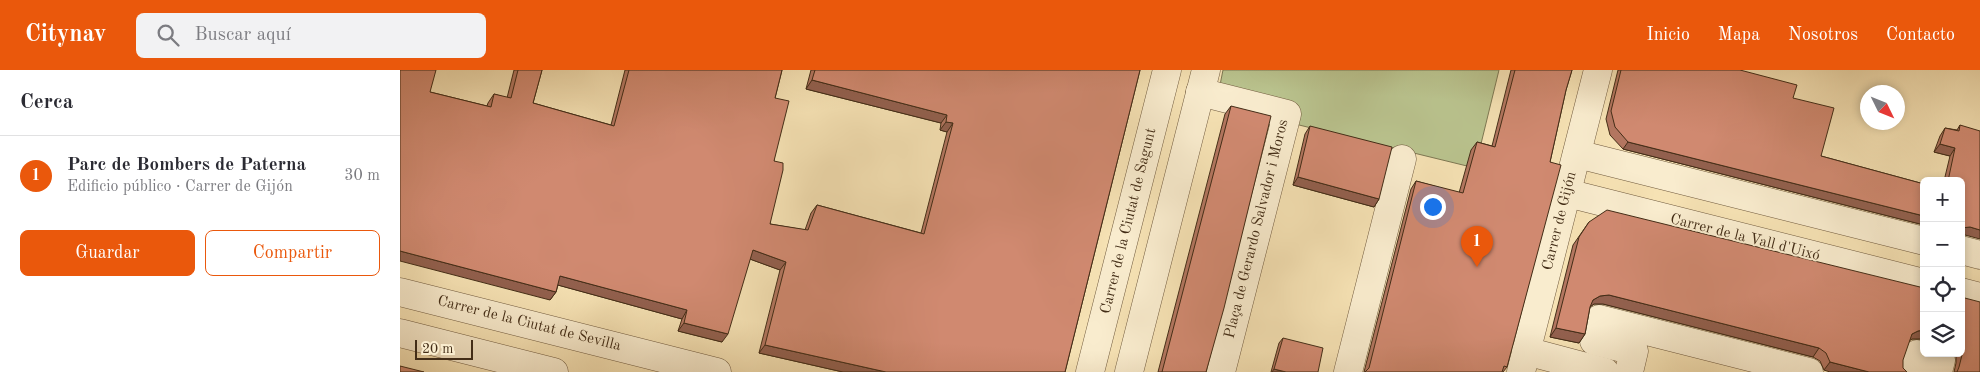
<!DOCTYPE html>
<html lang="es">
<head>
<meta charset="utf-8">
<style>
	:root { --surface:#fff; --page:#f2f2f3; --text:#2b2b33; --muted:#7c7c81; --line:#e1e1e2; --accent:#ea580c }
	body { margin:0; font-family:"Old Standard TT",serif; background:var(--page); color:var(--text) }
	.controls { position:absolute; right:15px; bottom:15px; display:grid; overflow:hidden; border-radius:8px; box-shadow:0 2px 8px #0003 }
	.controls button { width:45px; height:45px; display:grid; place-items:center; padding:0; border:0; border-bottom:1px solid var(--line); background:var(--surface); color:var(--text); font:25px sans-serif }
	.compass { position:absolute; left:1460px; top:15px; width:45px; height:45px; border-radius:50%; background:var(--surface); box-shadow:0 2px 8px #0003; rotate:133deg }
	.scale { position:absolute; left:15px; bottom:12px; width:58px; box-sizing:border-box; padding-left:5px; border:2px solid #432d17; border-top:0; font-size:14px; line-height:18px; white-space:nowrap; color:#432d17; -webkit-text-stroke:4px #f9ecce; paint-order:stroke }
	.you { position:absolute; left:1032px; top:136px; width:18px; height:18px; margin:-12px; border:4px solid #fff; border-radius:50%; background:#1a73e8; box-shadow:0 0 0 8px #1a73e833 }
	.badge { display:grid; place-items:center; width:32px; height:32px; border-radius:50%; background:var(--accent); color:#fff; font-size:16px; font-weight:700 }
	.pin { position:absolute; translate:-50% -41px; filter:drop-shadow(0 1px 2px #0008) }
	.pin::after { content:''; position:absolute; top:26px; width:18px; height:15px; background:inherit; clip-path:polygon(0 0,100% 0,50% 100%) }
	.list { margin:0; padding:0; list-style:none }
	h2 { display:flex; justify-content:space-between; align-items:center; height:65px; margin:0; padding:0 20px; font-size:21px }
	h2 small { font-size:16px; font-weight:400; color:var(--muted) }
	.list li { display:grid; grid-template-columns:32px 1fr auto; gap:15px; align-items:center; box-sizing:border-box; height:80px; padding:0 20px; border-top:1px solid var(--line) }
	.list b { display:block; font-size:19px; white-space:nowrap }
	.list p { margin:0; font-size:16px; white-space:nowrap; color:var(--muted) }
	.list em { font-size:16px; font-style:normal; color:var(--muted) }
	.actions { display:flex; gap:10px; padding:15px 20px }
	.actions a { flex:1; padding:11px 0; border:1px solid var(--accent); border-radius:8px; text-align:center; font-size:18px; color:var(--accent) }
	.actions .main { background:var(--accent); color:#fff }
	.icon { flex:none; width:28px; height:28px; fill:none; stroke:currentColor; stroke-width:2; stroke-linecap:round; stroke-linejoin:round }
	.map { position:relative; flex:none; width:1580px; height:302px; overflow:hidden }
	header { display:flex; align-items:center; gap:30px; box-sizing:border-box; height:70px; padding:0 25px; background:var(--accent); color:#fff }
	header strong { font-size:24px }
	nav { display:flex; gap:28px; margin-inline-start:auto; font-size:18px }
	.search { width:350px; height:45px; background:var(--page); display:flex; align-items:center; gap:12px; box-sizing:border-box; padding:0 18px; border-radius:8px; color:var(--muted); font-size:19px }
	main { display:flex }
	aside { flex:1; background:var(--surface) }
	.map>svg:first-child { display:block }
</style>
</head>
<body>
<header>
<strong>Citynav</strong>
<div class="search"><svg class="icon" aria-label="search" viewBox="0 0 24 24"><circle cx="10" cy="10" r="6"/><path d="M15 15l6 6"/></svg>Buscar aquí</div>
<nav><a>Inicio</a><a>Mapa</a><a>Nosotros</a><a>Contacto</a></nav>
</header>
<main>
<aside>
<h2>Cerca<small></small></h2>
<ul class="list">
<li><span class="badge">1</span><div><b>Parc de Bombers de Paterna</b><p>Edificio público · Carrer de Gijón</p></div><em>30 m</em></li>
</ul>
<div class="actions"><a class="main">Guardar</a><a>Compartir</a></div>
</aside>
<div class="map">
<svg width="1580" height="302" viewBox="0 0 1580 302">
	<rect width="100%" height="100%" fill="#f6e2b4"/>
	<filter id="stains"><feTurbulence type="fractalNoise" baseFrequency=".004" numOctaves="4"/><feColorMatrix values="0 0 0 0 .2 0 0 0 0 .09 0 0 0 0 .02 0 0 0 .5 -.17"/></filter>
	<radialGradient id="worn" r=".72"><stop offset=".6" stop-color="#630" stop-opacity="0"/><stop offset="1" stop-color="#630" stop-opacity=".3"/></radialGradient>
	<polygon fill="#bac48f" stroke="#7e7853" points="823,0 1099,0 1079,82 1067,96 895,54 820,15"/>
	<g fill="none" stroke-linecap="round" stroke-linejoin="round">
		<defs>
			<g id="minor">
				<polyline points="800,22 887,44 821,302"/>
				<polyline points="1177,84 1524,171"/>
				<polyline points="1167,123 1524,213"/>
				<polyline points="1561,180 1580,185"/>
				<polyline points="0,222 317,302"/>
				<polyline points="1561,222 1580,227"/>
				<polyline points="0,263 154,302"/>
				<polyline points="1126,281 1205,302"/>
				<polyline points="690,302 767,0"/>
				<polyline points="729,302 806,0"/>
				<polyline points="948,302 1002,89"/>
				<polyline points="1121,302 1198,0"/>
				<polyline points="1229,302 1234,281 1194,271 1199,249 1409,302"/>
				<polyline points="1512,302 1517,284 1541,290 1538,302"/>
			</g>
		</defs>
		<use href="#minor" stroke="#705a3e" stroke-width="29"/>
		<use href="#minor" stroke="#f9ecce" stroke-width="28"/>
	</g>
	<g fill="#b37660" stroke="#432d17">
		<polygon points="114,0 142,0 133,33 211,55 225,0 382,0 375,28 374,91 370,154 405,160 411,143 417,135 521,163 547,62 540,60 541,53 406,19 411,0 740,0 665,302 443,302 359,283 380,200 350,189 322,272 278,261 282,249 158,215 156,222 150,230 30,22 87,36 88,33 94,24 107,28"/>
		<polygon points="1111,0 1172,0 1166,20 1150,92 1107,297 1103,302 964,302 1011,119 1016,111 1059,123 1071,80 1077,72 1092,76"/>
		<polygon points="1218,0 1340,0 1393,28 1421,86 1524,114 1524,155 1223,79 1210,65 1206,49"/>
		<polygon points="831,36 806,302 758,302 825,44"/>
		<polygon points="1560,55 1565,165 1561,111 1544,111 1550,86 1534,82 1540,66 1545,58 1557,60"/>
		<polygon points="910,56 979,129 974,137 893,115 905,64"/>
		<polygon points="1189,152 1522,267 1520,269 1512,269 1424,300 1420,291 1413,287 1203,234 1194,234 1190,237 1185,264 1179,273 1150,267 1173,175"/>
		<polygon points="1561,227 1580,302 1554,302 1556,293 1556,286 1554,283 1561,283"/>
		<polygon points="883,268 918,302 871,302 879,273"/>
	</g>
	<g fill="#92604e" stroke="#432d17">
		<polygon points="412,10 547,45 541,53 406,19"/>
		<polygon points="546,52 553,53 547,62 540,60"/>
		<polygon points="1228,72 1524,146 1524,155 1223,79"/>
		<polygon points="1540,74 1555,78 1550,86 1534,82"/>
		<polygon points="898,107 979,129 974,137 893,115"/>
		<polygon points="1570,157 1580,160 1580,169 1565,165 1561,165 1561,158"/>
		<polygon points="353,180 386,192 380,200 347,188"/>
		<polygon points="0,181 156,222 150,230 0,191"/>
		<polygon points="160,206 287,240 282,249 154,214"/>
		<polygon points="1209,225 1419,278 1413,287 1203,234 1194,234 1187,239 1193,230 1200,226"/>
		<polygon points="284,253 328,264 322,272 278,261"/>
		<polygon points="1156,258 1185,264 1179,273 1150,267"/>
		<polygon points="1524,260 1524,267 1522,267 1520,269 1512,269 1506,273 1512,264 1518,261"/>
		<polygon points="365,275 486,302 443,302 359,283"/>
		<polygon points="1430,292 1469,302 1430,302 1424,300"/>
		<polygon points="874,299 886,302 872,302"/>
	</g>
	<g fill="#d08970" stroke="#432d17">
		<polygon points="0,0 36,0 30,22 91,37 94,24 111,28 118,0 142,0 133,33 214,56 229,0 382,0 375,28 389,31 374,91 383,93 383,100 370,154 408,160 417,135 524,164 553,53 546,52 547,45 412,10 415,0 740,0 665,302 486,302 365,275 386,192 353,180 328,264 284,253 287,240 160,206 156,222 0,181"/>
		<polygon points="1115,0 1172,0 1166,20 1150,92 1161,95 1107,297 1104,296 1102,302 965,302 969,298 1016,111 1063,123 1077,72 1095,77"/>
		<polygon points="1221,0 1340,0 1397,15 1393,28 1434,38 1421,86 1524,114 1524,146 1228,72 1215,57 1211,41"/>
		<polygon points="831,36 871,46 824,238 806,302 762,302"/>
		<polygon points="1560,55 1580,61 1580,160 1570,157 1561,158 1561,111 1548,111 1555,78 1540,74 1545,58 1559,61"/>
		<polygon points="910,56 992,77 979,129 898,107"/>
		<polygon points="1207,140 1524,218 1524,260 1518,261 1512,264 1503,290 1503,298 1507,302 1469,302 1430,292 1426,283 1419,278 1209,225 1200,226 1193,230 1190,237 1185,264 1156,258 1179,167 1189,152"/>
		<polygon points="1561,227 1580,232 1580,302 1557,302 1559,297 1562,285 1562,278 1561,276"/>
		<polygon points="883,268 923,278 918,302 886,302 874,299"/>
		<polygon points="0,296 24,302 0,302"/>
	</g>
	<g text-anchor="middle" dominant-baseline="central" stroke-width="4" stroke-linejoin="round" paint-order="stroke">
		<g font-size="15" fill="#432d17" stroke="#f9ecce">
			<text transform="translate(729 151) rotate(-76)">Carrer de la Ciutat de Sagunt</text>
			<text transform="translate(1160 151) rotate(-76)">Carrer de Gijón</text>
			<text transform="translate(857 159) rotate(-76)">Plaça de Gerardo Salvador i Moros</text>
			<text transform="translate(1345 168) rotate(14)">Carrer de la Vall d'Uixó</text>
			<text transform="translate(129 254) rotate(14)">Carrer de la Ciutat de Sevilla</text>
		</g>
	</g>
	<rect width="100%" height="100%" filter="url(#stains)"/>
	<rect width="100%" height="100%" fill="url(#worn)"/>
</svg>
<div class="controls">
<button>+</button>
<button>−</button>
<button><svg class="icon" aria-label="locate" viewBox="0 0 24 24"><circle cx="12" cy="12" r="6"/><path d="M12 2v4M12 18v4M2 12h4M18 12h4"/></svg></button>
<button><svg class="icon" aria-label="layers" viewBox="0 0 24 24"><path d="M12 4l9 5-9 5-9-5zM3 14l9 5 9-5"/></svg></button>
</div>
<svg class="compass" viewBox="-18 -18 36 36"><path d="M0-13l5 13h-10z" fill="#e53935"/><path d="M0 13l5-13h-10z" fill="#7c7c81"/></svg>
<div class="scale">20 m</div>
<div class="you"></div>
<div class="pin badge" style="left:1077px;top:197px">1</div>
</div>
</main>
</body>
</html>
